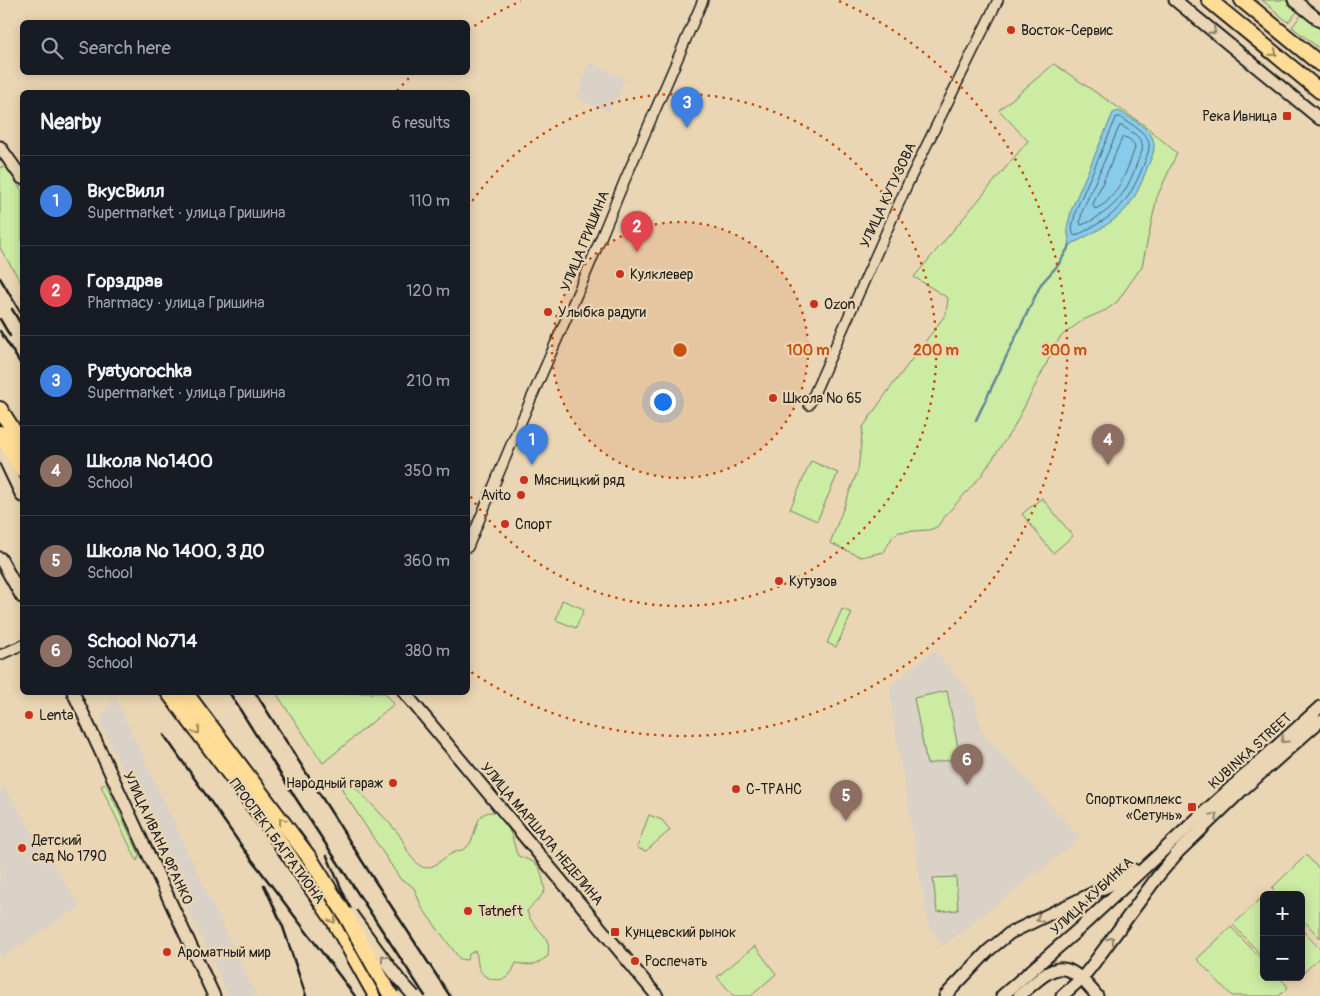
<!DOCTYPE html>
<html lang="en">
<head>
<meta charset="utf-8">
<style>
	:root { --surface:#171b24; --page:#20242c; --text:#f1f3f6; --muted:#9ea1a6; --line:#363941; --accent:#c8321e }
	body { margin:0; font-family:Pangolin,sans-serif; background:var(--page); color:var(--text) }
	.controls { position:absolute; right:15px; bottom:15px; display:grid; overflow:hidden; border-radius:8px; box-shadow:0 2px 12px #0003 }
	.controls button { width:45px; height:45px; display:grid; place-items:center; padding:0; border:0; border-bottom:1px solid var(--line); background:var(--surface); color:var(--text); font:25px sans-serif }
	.you { position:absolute; left:662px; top:401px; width:18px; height:18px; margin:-12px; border:4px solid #fff; border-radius:50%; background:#1a73e8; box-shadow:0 0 0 8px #1a73e833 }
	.badge { display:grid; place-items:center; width:32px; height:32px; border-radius:50%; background:var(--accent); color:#fff; font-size:16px; font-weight:700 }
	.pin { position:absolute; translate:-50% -41px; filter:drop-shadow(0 1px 2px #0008) }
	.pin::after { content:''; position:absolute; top:26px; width:18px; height:15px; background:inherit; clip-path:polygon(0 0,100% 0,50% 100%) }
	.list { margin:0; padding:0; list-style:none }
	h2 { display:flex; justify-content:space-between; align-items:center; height:65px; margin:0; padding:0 20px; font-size:21px }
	h2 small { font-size:16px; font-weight:400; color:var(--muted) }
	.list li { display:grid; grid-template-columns:32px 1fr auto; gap:15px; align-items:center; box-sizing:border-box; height:90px; padding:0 20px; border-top:1px solid var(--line) }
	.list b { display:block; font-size:19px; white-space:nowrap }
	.list p { margin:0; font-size:16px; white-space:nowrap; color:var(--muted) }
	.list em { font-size:16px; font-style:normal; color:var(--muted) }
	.icon { flex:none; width:28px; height:28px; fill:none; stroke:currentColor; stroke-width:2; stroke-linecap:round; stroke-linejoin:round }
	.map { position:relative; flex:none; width:1320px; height:996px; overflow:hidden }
	.search { position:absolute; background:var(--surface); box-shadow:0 2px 12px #0003; left:20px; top:20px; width:450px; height:55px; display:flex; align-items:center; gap:12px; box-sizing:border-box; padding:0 18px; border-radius:8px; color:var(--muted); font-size:19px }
	.panel { position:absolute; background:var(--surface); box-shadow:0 2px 12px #0003; left:20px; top:90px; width:450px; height:605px; border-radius:8px }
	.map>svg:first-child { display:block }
</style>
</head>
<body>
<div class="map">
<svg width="1320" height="996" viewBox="0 0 1320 996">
	<rect width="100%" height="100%" fill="#ead6b4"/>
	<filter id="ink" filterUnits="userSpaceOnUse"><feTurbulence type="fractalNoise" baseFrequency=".02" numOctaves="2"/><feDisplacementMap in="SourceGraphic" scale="10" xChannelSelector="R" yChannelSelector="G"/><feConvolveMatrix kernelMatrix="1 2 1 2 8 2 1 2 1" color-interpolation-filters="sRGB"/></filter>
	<g filter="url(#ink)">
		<g fill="#dad1c7">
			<polygon points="590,63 625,79 616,100 614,99 609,112 577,98 583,85 580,84"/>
			<polygon points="934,650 975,698 981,731 1081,838 943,946 928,924 894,724 890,686"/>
			<polygon points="115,697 120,708 256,996 229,996 101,723 100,721 113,699"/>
			<polygon points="4,786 80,906 0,959 0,789"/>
		</g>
		<g fill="#cceba3" stroke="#748460">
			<polygon points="1262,0 1285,0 1298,11 1288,22"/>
			<polygon points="1302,14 1320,29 1320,49 1292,27"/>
			<polygon points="1054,64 1144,125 1177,153 1157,197 1142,266 1117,302 1106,310 1083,320 1060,337 1014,427 981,476 945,516 937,527 929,530 899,532 893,536 884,552 861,557 830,543 858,470 863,427 888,391 946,314 948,298 914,277 1028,141 999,110"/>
			<polygon points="0,167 6,167 22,191 22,284 0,248"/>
			<polygon points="811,461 838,473 817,521 790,509"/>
			<polygon points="1042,498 1073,536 1053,553 1022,514"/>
			<polygon points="562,600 584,609 576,628 556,620"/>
			<polygon points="842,609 852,613 836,647 827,643"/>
			<polygon points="947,691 960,758 927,764 914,698"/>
			<polygon points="276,693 385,693 394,704 323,763"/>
			<path d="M344,779L350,782C366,799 383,815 398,833C405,842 407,855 416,862C419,866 424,869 430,867C438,865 445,856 453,853C458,851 462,851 467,847C479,835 472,810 495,812C500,818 507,825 510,832C514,840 514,848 518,856C542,864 540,867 545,890C541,898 533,904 527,911C530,925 545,932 548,943C549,947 548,952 548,956C534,966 533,966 516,963C514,967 513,971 510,974C503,984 484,980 480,970C476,963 479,958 475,951L469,954L467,960L460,959L422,908L414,888L408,883L401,880L344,793L341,786Z"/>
			<polygon points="106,784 139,854 138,859 137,861 101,786"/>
			<polygon points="649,815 662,820 670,830 646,851 637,848"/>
			<polygon points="1306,855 1320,870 1320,938 1301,918 1301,895 1279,895 1272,888"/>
			<polygon points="956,877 958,910 937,912 933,878"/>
			<polygon points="1264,895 1264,958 1233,925"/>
			<polygon points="1231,927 1264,962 1264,977 1279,977 1288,987 1279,996 1232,996 1197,959"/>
			<polygon points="1301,929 1320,949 1320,957 1301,975"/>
			<polygon points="755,946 776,974 751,996 734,996 717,977"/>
		</g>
		<path fill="#89cbea" stroke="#5d8598" d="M1119,111C1130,118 1146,125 1152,137C1157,147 1152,157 1148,166C1141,184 1133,206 1116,218C1102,229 1085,237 1070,245L1067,228L1072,208L1113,113Z"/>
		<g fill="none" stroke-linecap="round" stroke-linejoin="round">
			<g stroke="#48626e" stroke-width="1">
				<path d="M1117,117H1120C1129,123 1141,129 1147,138C1152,147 1147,155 1144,164C1131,196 1120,214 1088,229C1084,232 1079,234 1075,236L1073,234L1072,228L1076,210Z"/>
				<path d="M1120,126H1122C1129,131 1140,135 1142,144C1144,150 1139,157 1137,163C1129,186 1120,203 1099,216C1093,220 1088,223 1081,225L1080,222L1082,212Z"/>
				<path d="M1123,137C1128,137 1134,142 1135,147C1129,167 1116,202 1095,209L1093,205Z"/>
			</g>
			<polyline stroke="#5d8598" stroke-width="2.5" points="976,420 1041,284 1058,265 1070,245"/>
			<defs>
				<g id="street">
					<polyline points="809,405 908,183 998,0"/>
					<polyline points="468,547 510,447 588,269 624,182 703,0"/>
					<polyline points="0,655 22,645"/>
				</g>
				<g id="secondary">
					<polyline points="1175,0 1320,119"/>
					<polyline points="1294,0 1320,21"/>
					<polyline points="0,147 22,178"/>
					<polyline points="0,450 22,496"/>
					<polyline points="0,558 22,597"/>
					<polyline points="73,692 214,996"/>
					<polyline points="404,692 657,996"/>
					<polyline points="945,996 989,950 1010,933 1114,883 1134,870"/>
					<polyline points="1002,996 1080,928 1200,816 1320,707"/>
					<path d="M1019,996C1054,966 1063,954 1097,996"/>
					<polyline points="1062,996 1081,979 1091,967 1158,876 1179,851 1240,792 1320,721"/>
				</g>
				<g id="primary">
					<polyline points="1209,0 1320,91"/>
					<polyline points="1242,0 1320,64"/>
					<polyline points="0,409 22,444"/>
					<polyline points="0,433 22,469"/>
					<polyline points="168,692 270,828 334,921 376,996"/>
					<polyline points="185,692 311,860"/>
				</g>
			</defs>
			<use href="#street" stroke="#1c1c1c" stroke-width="12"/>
			<use href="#secondary" stroke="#1c1c1c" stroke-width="15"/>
			<use href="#primary" stroke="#1c1c1c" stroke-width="18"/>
			<use href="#street" stroke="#ead6b4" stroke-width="9"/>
			<use href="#secondary" stroke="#ead6b4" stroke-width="11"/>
			<use href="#primary" stroke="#ffdd96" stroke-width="14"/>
			<g stroke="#1c1c1c" stroke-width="2.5">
				<polyline points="0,278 22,315"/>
				<polyline points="12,309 22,326"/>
				<polyline points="0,319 10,336"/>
				<polyline points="0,331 22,366"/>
				<polyline points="229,692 293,794 425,996"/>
				<polyline points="255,692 371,875 450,996"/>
				<polyline points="164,735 243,848 355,996"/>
				<polyline points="327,856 361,933 381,996"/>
				<polyline points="264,885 283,927 306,996"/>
			</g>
			<defs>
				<polyline id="secondary-bridge" points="351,914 397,977 414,996"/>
				<polyline id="primary-bridge" points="311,860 345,914 391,996"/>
			</defs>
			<use href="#secondary-bridge" stroke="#1c1c1c" stroke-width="15" stroke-linecap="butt"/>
			<use href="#primary-bridge" stroke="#1c1c1c" stroke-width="18" stroke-linecap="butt"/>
			<use href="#secondary-bridge" stroke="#ead6b4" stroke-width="11"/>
			<use href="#primary-bridge" stroke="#ffdd96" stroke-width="14"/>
		</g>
		<defs><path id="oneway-chevron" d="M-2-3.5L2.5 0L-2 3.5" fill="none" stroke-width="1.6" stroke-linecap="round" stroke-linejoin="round" transform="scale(1.25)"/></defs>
		<g stroke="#8d8270">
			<use href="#oneway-chevron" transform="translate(1213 31) rotate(40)"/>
			<use href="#oneway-chevron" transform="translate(1284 740) rotate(138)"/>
			<use href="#oneway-chevron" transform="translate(1215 816) rotate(-43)"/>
			<use href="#oneway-chevron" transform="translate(1039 919) rotate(154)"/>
			<use href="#oneway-chevron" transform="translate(1111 940) rotate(-54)"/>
			<use href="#oneway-chevron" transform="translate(384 958) rotate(-127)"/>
		</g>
		<g stroke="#99865f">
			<use href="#oneway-chevron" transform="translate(1274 53) rotate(39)"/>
			<use href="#oneway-chevron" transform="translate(197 731) rotate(53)"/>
			<use href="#oneway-chevron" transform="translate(282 821) rotate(-127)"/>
			<use href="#oneway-chevron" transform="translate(333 920) rotate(58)"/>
		</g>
	</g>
	<circle cx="680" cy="350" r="128" fill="#c9500e" fill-opacity=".12"/>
	<g fill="none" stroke="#c9500e" stroke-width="2.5" stroke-dasharray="2.5 5">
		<circle cx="680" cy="350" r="128"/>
		<path d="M468 207A256 256 0 1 1 468 493"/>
		<path d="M397 91A384 384 0 0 1 413 74M468 30A384 384 0 0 1 521 1M839 1A384 384 0 1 1 468 670"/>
	</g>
	<g fill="#c8321e" stroke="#ead6b4" stroke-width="2">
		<circle cx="1011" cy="30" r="5"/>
		<rect x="1282" y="111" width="10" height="10" rx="2.5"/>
		<circle cx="620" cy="274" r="5"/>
		<circle cx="814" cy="304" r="5"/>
		<circle cx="548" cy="312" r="5"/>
		<circle cx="773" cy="398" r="5"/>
		<circle cx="524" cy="480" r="5"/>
		<circle cx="521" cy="495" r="5"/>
		<circle cx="505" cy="524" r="5"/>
		<circle cx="779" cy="581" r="5"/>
		<circle cx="29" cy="715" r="5"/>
		<circle cx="393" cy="783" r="5"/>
		<circle cx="736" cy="789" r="5"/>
		<rect x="1187" y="802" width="10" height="10" rx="2.5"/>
		<circle cx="22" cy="848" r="5"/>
		<circle cx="468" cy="911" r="5"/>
		<rect x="610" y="927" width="10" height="10" rx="2.5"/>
		<circle cx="167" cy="952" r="5"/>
		<circle cx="635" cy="961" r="5"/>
	</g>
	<g text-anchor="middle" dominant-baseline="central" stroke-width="4.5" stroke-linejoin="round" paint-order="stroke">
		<g font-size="14" fill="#1c1c1c" stroke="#ead6b4" text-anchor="start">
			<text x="1021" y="30">Восток-Сервис</text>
			<text x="1277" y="116" text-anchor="end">Река Ивница</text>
			<text x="630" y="274">Кулклевер</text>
			<text x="824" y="304">Ozon</text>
			<text x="558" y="312">Улыбка радуги</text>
			<text x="783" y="398">Школа № 65</text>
			<text x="534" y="480">Мясницкий ряд</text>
			<text x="511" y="495" text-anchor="end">Avito</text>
			<text x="515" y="524">Спорт</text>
			<text x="789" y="581">Кутузов</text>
			<text x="39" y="715">Lenta</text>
			<text x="383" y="783" text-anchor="end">Народный гараж</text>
			<text x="746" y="789">С-ТРАНС</text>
			<text x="1182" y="799" text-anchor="end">Спорткомплекс<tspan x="1182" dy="16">«Сетунь»</tspan></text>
			<text x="32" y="840">Детский<tspan x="32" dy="16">сад № 1790</tspan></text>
			<text x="478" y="911">Tatneft</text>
			<text x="625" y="932">Кунцевский рынок</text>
			<text x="177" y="952">Ароматный мир</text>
			<text x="645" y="961">Роспечать</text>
		</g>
		<g font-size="14" fill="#1c1c1c" stroke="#ead6b4">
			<text transform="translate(888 195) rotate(-65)">УЛИЦА КУТУЗОВА</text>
			<text transform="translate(585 241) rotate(-68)">УЛИЦА ГРИШИНА</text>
			<text transform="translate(1250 751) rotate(-42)">KUBINKA STREET</text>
			<text transform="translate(542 834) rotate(50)">УЛИЦА МАРШАЛА НЕДЕЛИНА</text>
			<text transform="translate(158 838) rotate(65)">УЛИЦА ИВАНА ФРАНКО</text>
			<text transform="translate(277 841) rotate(54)">ПРОСПЕКТ БАГРАТИОНА</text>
			<text transform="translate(1092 896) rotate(-43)">УЛИЦА КУБИНКА</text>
		</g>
	</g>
	<circle cx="680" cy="350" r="8" fill="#c9500e" stroke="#ead6b4" stroke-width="2.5"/>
	<g font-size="15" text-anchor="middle" font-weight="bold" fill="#c9500e" stroke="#ead6b4" stroke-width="4.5" stroke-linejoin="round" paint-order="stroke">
		<text x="808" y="355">100 m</text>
		<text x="936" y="355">200 m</text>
		<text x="1064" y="355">300 m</text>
	</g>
</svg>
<div class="controls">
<button>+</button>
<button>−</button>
</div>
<div class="you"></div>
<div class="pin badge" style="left:532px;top:465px;background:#3f7fe0">1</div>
<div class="pin badge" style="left:637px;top:252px;background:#e0444e">2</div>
<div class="pin badge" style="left:687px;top:128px;background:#3f7fe0">3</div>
<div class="pin badge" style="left:1108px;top:465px;background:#8d6e63">4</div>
<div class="pin badge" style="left:846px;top:821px;background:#8d6e63">5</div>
<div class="pin badge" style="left:967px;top:785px;background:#8d6e63">6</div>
<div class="search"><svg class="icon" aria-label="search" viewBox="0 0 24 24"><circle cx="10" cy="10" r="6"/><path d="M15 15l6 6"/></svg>Search here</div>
<section class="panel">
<h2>Nearby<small>6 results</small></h2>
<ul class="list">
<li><span class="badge" style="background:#3f7fe0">1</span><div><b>ВкусВилл</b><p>Supermarket · улица Гришина</p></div><em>110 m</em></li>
<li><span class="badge" style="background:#e0444e">2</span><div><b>Горздрав</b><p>Pharmacy · улица Гришина</p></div><em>120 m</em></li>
<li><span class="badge" style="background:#3f7fe0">3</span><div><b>Pyatyorochka</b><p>Supermarket · улица Гришина</p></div><em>210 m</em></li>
<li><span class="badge" style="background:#8d6e63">4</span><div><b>Школа №1400</b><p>School</p></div><em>350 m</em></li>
<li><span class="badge" style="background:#8d6e63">5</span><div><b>Школа № 1400, 3 ДО</b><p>School</p></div><em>360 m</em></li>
<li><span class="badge" style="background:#8d6e63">6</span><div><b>School №714</b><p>School</p></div><em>380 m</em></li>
</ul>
</section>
</div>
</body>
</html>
